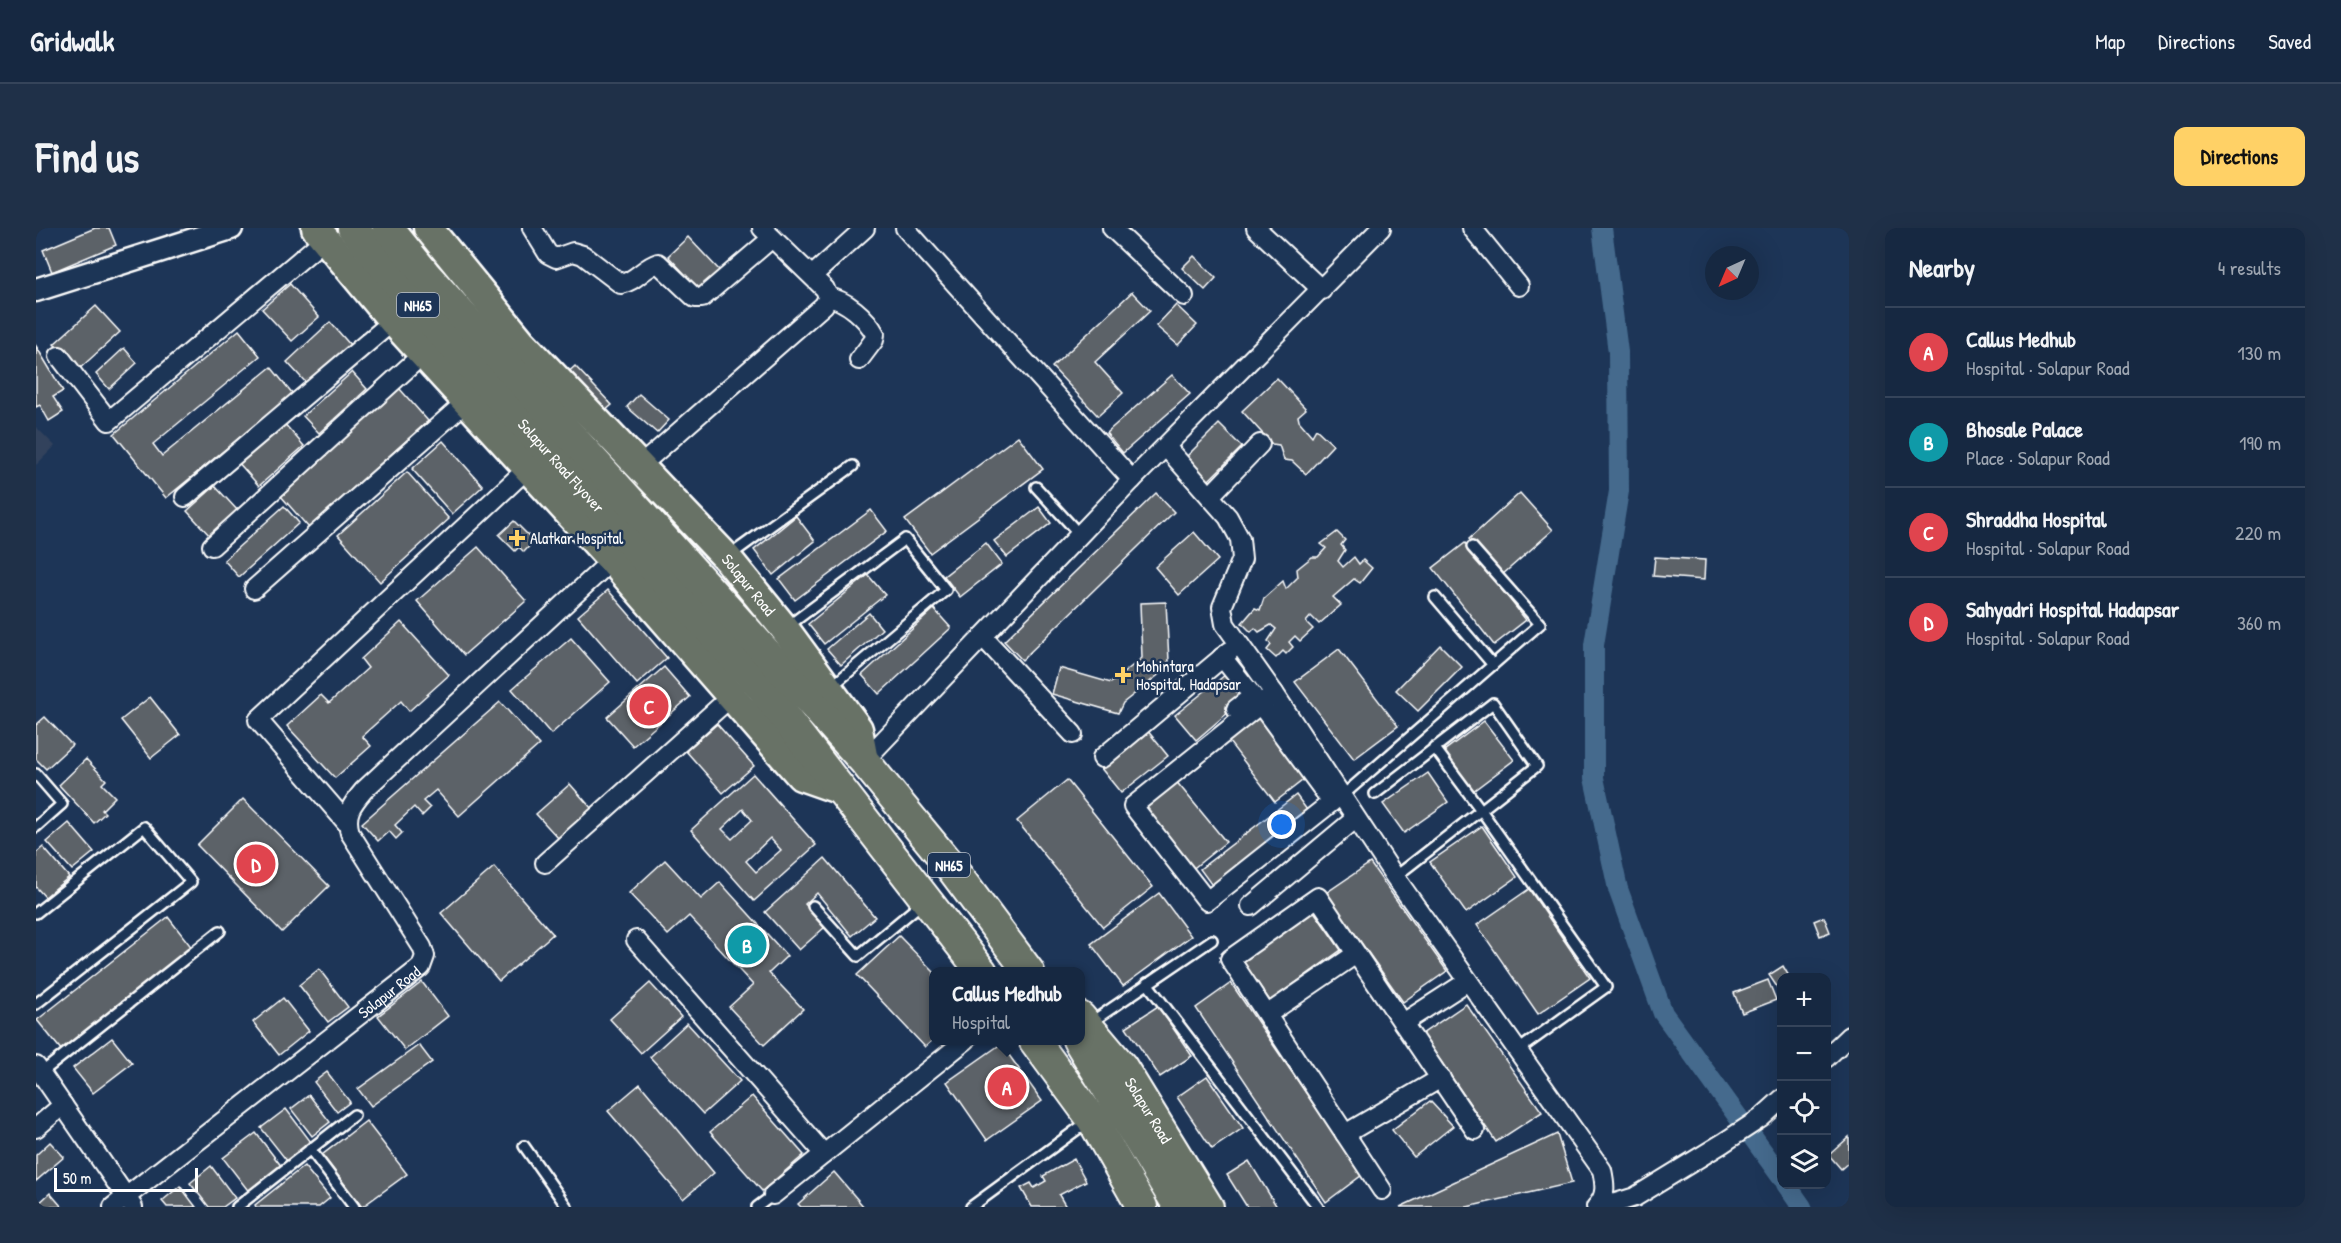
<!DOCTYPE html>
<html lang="en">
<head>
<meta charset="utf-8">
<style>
	:root { --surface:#162841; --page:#1f3048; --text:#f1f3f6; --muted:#9ea6b1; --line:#35445a; --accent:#ffd166 }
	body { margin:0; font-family:"Patrick Hand",sans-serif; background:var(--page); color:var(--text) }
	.controls { position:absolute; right:18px; bottom:18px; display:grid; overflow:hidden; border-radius:12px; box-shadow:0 6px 24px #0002 }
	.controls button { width:54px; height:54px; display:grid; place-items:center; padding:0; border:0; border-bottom:2px solid var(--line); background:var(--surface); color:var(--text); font:30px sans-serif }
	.compass { position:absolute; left:1669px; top:18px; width:54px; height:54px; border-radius:50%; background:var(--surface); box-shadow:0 6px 24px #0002; rotate:224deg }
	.scale { position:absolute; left:18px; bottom:15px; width:144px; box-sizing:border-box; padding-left:6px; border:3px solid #fff; border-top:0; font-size:16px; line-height:21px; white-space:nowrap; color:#fff; -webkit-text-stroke:4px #1d3557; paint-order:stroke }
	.you { position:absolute; left:1246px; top:597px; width:21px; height:21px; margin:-15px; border:4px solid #fff; border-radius:50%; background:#1a73e8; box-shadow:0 0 0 9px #1a73e833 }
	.badge { display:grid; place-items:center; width:39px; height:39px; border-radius:50%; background:var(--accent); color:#fff; font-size:20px; font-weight:700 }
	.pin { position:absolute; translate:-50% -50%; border:3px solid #fff; box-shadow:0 2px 6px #0006 }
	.popup { position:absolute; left:893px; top:739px; width:156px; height:78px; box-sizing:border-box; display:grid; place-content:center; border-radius:12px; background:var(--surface); filter:drop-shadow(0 2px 4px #0005); font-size:20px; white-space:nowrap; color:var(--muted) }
	.popup b { font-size:22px; color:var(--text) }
	.popup::after { content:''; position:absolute; left:50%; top:100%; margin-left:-12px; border:12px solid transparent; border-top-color:var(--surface) }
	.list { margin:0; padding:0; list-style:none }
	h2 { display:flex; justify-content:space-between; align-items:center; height:78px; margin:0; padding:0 24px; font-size:26px }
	h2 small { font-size:20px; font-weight:400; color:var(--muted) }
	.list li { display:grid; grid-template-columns:39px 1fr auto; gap:18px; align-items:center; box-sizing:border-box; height:90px; padding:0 24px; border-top:2px solid var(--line) }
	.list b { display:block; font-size:22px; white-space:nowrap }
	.list p { margin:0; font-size:20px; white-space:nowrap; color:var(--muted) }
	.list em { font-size:20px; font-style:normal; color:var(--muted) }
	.icon { flex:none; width:33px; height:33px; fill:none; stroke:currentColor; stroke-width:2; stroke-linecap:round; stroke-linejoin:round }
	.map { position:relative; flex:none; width:1813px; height:979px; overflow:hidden; border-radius:12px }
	header { display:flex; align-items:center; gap:36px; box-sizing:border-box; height:84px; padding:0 30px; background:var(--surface); border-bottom:2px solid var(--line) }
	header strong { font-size:28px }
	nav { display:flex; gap:33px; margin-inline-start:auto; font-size:21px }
	.intro { display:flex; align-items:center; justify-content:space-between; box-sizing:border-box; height:144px; padding:0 36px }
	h1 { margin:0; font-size:42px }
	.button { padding:15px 27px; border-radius:12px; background:var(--accent); color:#111; font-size:21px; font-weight:700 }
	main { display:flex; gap:36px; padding:0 36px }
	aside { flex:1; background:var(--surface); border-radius:12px; box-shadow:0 6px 24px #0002 }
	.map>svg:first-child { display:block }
</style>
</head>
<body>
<header>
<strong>Gridwalk</strong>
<nav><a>Map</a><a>Directions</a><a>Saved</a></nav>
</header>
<div class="intro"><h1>Find us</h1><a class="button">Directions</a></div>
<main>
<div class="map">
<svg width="1813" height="979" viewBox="0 0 1813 979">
	<rect width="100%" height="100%" fill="#1d3557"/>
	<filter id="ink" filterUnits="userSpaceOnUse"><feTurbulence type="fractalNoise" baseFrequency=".0167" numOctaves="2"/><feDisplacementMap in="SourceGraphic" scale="12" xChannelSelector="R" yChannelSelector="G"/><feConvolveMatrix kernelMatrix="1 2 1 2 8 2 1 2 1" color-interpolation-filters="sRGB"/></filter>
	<g filter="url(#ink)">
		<polygon fill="#30425c" points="0,199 19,218 0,237"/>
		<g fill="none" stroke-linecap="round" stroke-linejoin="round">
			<g stroke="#456b8d" stroke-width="20">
				<polyline points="1566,0 1582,124 1583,263 1558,417 1558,550 1582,661 1627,785 1746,950"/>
				<polyline points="1750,956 1766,979"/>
			</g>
		</g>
		<g fill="#5c6268" stroke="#fff" stroke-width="1.5" fill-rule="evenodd">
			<polygon points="59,0 73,0 80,17 16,44 7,22"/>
			<polygon points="652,9 685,44 665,63 632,28"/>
			<polygon points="1158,28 1180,50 1169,62 1146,40"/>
			<polygon points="254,56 283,89 256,113 226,81"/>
			<polygon points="1096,64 1114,83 1059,134 1087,165 1062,188 1016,139"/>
			<polygon points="1140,77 1161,97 1142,117 1120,98"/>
			<polygon points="60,78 84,104 42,142 18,116"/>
			<polygon points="294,94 316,119 273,158 251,134"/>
			<polygon points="203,102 224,128 117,216 126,228 235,139 257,166 130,270 78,206"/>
			<polygon points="0,118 27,163 17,169 27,184 13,193 4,177 0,179"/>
			<polygon points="88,120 101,135 73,161 60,146"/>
			<polygon points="539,138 576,177 563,188 527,149"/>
			<polygon points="316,144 331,161 283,205 267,188"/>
			<polygon points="1136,147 1154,166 1087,225 1070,205"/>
			<polygon points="1241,150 1270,181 1262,188 1263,193 1276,208 1280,201 1297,217 1270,246 1256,233 1248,232 1243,217 1236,216 1206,183"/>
			<polygon points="363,160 392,193 273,300 244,267"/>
			<polygon points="603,166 633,192 621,205 591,179"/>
			<polygon points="246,193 268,218 223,258 201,233"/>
			<polygon points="1183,196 1206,219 1167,258 1145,234"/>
			<polygon points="982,208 1007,241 894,325 869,292"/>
			<polygon points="407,213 447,258 416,286 376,241"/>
			<polygon points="371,244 413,291 344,354 302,307"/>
			<polygon points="179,258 202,283 174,308 151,283"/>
			<polygon points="1120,265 1138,284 986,432 968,413"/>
			<polygon points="1484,265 1517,302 1466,347 1433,311"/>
			<polygon points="248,278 263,295 203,349 188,332"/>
			<polygon points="1003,279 1015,295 971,329 958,313"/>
			<polygon points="835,282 851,303 759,372 743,351"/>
			<polygon points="760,288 779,313 737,347 718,322"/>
			<polygon points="478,293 498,313 488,324 483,319 479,323 463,307"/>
			<polygon points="1158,304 1182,332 1143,367 1119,339"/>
			<polygon points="1301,304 1309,312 1305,317 1309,322 1302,333 1307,339 1318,329 1323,336 1327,332 1336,340 1324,355 1318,351 1297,369 1305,377 1283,396 1275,388 1270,394 1277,401 1264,413 1259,408 1253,414 1257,419 1250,426 1247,423 1240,430 1231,422 1235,417 1232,413 1240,401 1235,397 1223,404 1219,400 1215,404 1206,395 1219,380 1224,382 1228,370 1247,353 1250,361 1262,349 1261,341 1276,329 1282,329 1290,320 1285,316"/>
			<polygon points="950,315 966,336 924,369 908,348"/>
			<polygon points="1429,315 1490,392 1458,417 1397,340"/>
			<polygon points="442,319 490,373 428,427 381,373"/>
			<polygon points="1619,329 1669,332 1668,352 1617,348"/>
			<polygon points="832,347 849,367 788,416 772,396"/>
			<polygon points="572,362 631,430 601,456 542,388"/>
			<polygon points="1130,374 1133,433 1126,444 1087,475 1082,485 1016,466 1023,440 1075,455 1106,430 1104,375"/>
			<polygon points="898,381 915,400 843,466 826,447"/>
			<polygon points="833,385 846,401 805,437 791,421"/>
			<polygon points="365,394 413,447 373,483 365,473 326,508 335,518 299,550 251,498 285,467 293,475 332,440 325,431"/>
			<polygon points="535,410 574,454 515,506 476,461"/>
			<polygon points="1404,417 1426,439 1382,483 1360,462"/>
			<polygon points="1303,421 1362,498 1318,531 1259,454"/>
			<polygon points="628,439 654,469 597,518 571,489"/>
			<polygon points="1189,447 1208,471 1160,512 1139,487"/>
			<polygon points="114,469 144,507 115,530 85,492"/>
			<polygon points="464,474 503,517 423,588 400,562 387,573 394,580 386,588 378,579 359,597 366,605 360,611 353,603 342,613 326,595"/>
			<polygon points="1222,486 1271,549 1239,574 1190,510"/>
			<polygon points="9,489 36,517 10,541 0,531 0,497"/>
			<polygon points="1448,493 1478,532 1437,563 1408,523"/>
			<polygon points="681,496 718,538 687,565 650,523"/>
			<polygon points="1111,502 1132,528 1085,565 1064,539"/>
			<polygon points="50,531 70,552 66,556 79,569 66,582 69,585 58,595 23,557"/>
			<polygon points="1392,545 1412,574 1368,605 1347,576"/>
			<path d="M717,546L780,617L718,673L655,602ZM707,581L716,592L696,611L686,601ZM734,610L745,622L720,644L710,633Z"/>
			<polygon points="1031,552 1117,659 1067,699 981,593"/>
			<polygon points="1139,552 1190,614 1154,643 1104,581"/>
			<polygon points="534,556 556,581 523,611 500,586"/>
			<polygon points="1260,567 1274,586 1178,660 1164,641"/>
			<polygon points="207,571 293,658 246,704 161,617"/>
			<polygon points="33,595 58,624 36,642 11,614"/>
			<polygon points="1446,598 1481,649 1430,685 1394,634"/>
			<polygon points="7,619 33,649 9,669 0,659 0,625"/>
			<polygon points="789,630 839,689 816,708 781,665 769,676 789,699 763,722 729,684"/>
			<polygon points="629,632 665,671 684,654 751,728 733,745 767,781 728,817 693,779 717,757 653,688 632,707 593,665"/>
			<polygon points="1334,635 1411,743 1367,774 1290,665"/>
			<polygon points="458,639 517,706 463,753 405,685"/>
			<polygon points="1493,661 1554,750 1502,786 1441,697"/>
			<polygon points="1123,665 1155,708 1087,758 1055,716"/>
			<polygon points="1275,679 1305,722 1234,773 1204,729"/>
			<polygon points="132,689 157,721 26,823 1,792"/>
			<polygon points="1788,689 1794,704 1784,708 1778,693"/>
			<polygon points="863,708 898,744 898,811 889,819 821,747"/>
			<polygon points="1747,738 1754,750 1746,750 1743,762 1733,747"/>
			<polygon points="283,741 312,779 292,794 263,757"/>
			<polygon points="1732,752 1740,772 1706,785 1698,765"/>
			<polygon points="386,754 412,788 369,822 342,788"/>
			<polygon points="614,755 645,789 605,825 574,791"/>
			<polygon points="1195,755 1326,947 1290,974 1160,780"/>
			<polygon points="247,770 273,803 243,827 217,794"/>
			<polygon points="1430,776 1506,884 1460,914 1386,806"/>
			<polygon points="1122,778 1156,828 1124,849 1090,799"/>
			<polygon points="651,795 704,853 667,886 614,829"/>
			<polygon points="76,810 96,835 57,865 37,840"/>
			<polygon points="965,816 1006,873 951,912 911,854"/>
			<polygon points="383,817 396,834 335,878 322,861"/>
			<polygon points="291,844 314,874 301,884 278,854"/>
			<polygon points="1171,848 1207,900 1176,921 1141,869"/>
			<polygon points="604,856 678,945 647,971 572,883"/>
			<polygon points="273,867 294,894 276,908 255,881"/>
			<polygon points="716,868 768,927 726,963 674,904"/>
			<polygon points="1394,873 1417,898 1378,929 1356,902"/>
			<polygon points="250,881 275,914 251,933 225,900"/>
			<polygon points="330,893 371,946 326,979 286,927"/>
			<polygon points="220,905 246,939 214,965 187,930"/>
			<polygon points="1521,906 1536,955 1431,979 1364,979"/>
			<polygon points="1813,909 1813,934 1805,941 1793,927"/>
			<polygon points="14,914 28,929 0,953 0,927"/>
			<polygon points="1038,931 1050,953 1023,967 1030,979 996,979 985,960 995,955 998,960 1010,953 1007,948"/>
			<polygon points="1213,933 1241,979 1211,979 1191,947"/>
			<polygon points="175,938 199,970 187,979 173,979 154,955"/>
			<polygon points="268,938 294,970 283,979 220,979 219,977"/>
			<polygon points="798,944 828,979 765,979 762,976"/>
			<polygon points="144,958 160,979 131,979 126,973"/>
			<polygon points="14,965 26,979 0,979 0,978"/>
		</g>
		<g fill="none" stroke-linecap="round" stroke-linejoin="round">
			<defs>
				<g id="service">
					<polyline points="1000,259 1044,307"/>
					<polyline points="693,328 817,238"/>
					<polyline points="1399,369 1457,437"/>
					<polyline points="752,398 869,311 910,362 795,459"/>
					<polyline points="0,546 26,576 0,599"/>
					<polyline points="1339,566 1457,475 1501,538 1445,582 1398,519"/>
					<polyline points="1305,569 1504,396 1436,319"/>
					<polyline points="1359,649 1445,582 1570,759 1481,823"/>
					<polyline points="777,678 822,728 886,675"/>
					<polyline points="0,685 108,599 155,654 0,776"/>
					<polyline points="1111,755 1282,979"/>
					<polyline points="1054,795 1176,712"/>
					<polyline points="5,845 184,703"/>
					<polyline points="488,918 531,979"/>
					<polyline points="274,921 318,979"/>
					<polyline points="201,979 318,887"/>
					<polyline points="721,979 737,967"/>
					<polyline points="935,979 1054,892"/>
				</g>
				<g id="minor">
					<path d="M496,0L512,26L520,30L537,24L547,27L585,56C599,54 608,39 622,35L659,70H666L736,10"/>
					<polyline points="869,0 1096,252"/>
					<polyline points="1076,0 1148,68"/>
					<polyline points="1220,0 1286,62"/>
					<polyline points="1436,0 1483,58"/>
					<polyline points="777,47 829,0"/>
					<path d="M792,69C810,72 830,89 839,106L838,112L823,132"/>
					<polyline points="23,128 73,193 289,11"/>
					<path d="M1130,219L1192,289L1204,311L1206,331L1186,379L1189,396L1238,465L1359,649L1566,942C1569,956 1571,968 1560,979"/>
					<polyline points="604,238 788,77 792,69 789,61 726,0"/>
					<polyline points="1174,268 1224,216"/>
					<polyline points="149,269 357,93"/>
					<polyline points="176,318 387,126"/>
					<polyline points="218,361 431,173"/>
					<polyline points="947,409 1037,506"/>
					<polyline points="1186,429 1217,468 1200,481"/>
					<polyline points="1224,476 1296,574 1171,673 1097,578 1232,470 1238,465"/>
					<polyline points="1066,530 1194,423"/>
					<polyline points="828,533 1096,252 1345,0"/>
					<polyline points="310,594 222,492 492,240"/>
					<polyline points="509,635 697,467"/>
					<polyline points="1215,678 1319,591"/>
					<polyline points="600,712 788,926"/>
					<polyline points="1232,786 1320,726"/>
					<polyline points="1367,795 1432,753"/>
					<polyline points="1790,830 1813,808"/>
					<polyline points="0,838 97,979"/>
					<polyline points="0,900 27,877"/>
					<polyline points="1309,906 1405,850"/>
					<polyline points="1346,962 1194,731 1282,669 1439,902"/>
					<polyline points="737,967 930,812"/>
					<path id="s1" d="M77,979L385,739L389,728L386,719L314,605C308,586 316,576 328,562L576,332"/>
					<polyline points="1566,979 1599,969 1687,915 1725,890 1746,871"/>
				</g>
				<polyline id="tertiary" points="0,62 195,0"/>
				<g id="primary">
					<polyline points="280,0 357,93 576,332 765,548 802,561"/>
					<path id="s2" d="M392,0L486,115L691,330L748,400L822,501L828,533"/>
				</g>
				<g id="trunk">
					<path id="s3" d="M317,0L369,64L726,460L946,744"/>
					<polyline points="352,0 389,46 828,533 911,634 993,744"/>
					<path id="s4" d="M1044,789L1086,839L1172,979"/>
					<polyline points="998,812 1056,891 1106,979"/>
					<polyline points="1042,812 1143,979"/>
				</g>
			</defs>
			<use href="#service" stroke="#fff" stroke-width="14"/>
			<use href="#minor" stroke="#fff" stroke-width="22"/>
			<use href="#tertiary" stroke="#fff" stroke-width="27"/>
			<use href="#primary" stroke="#fff" stroke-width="33"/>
			<use href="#trunk" stroke="#fff" stroke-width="34"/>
			<use href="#service" stroke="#1d3557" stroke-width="9"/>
			<use href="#minor" stroke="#1d3557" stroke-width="18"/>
			<use href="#tertiary" stroke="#1d3557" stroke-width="22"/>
			<use href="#primary" stroke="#687266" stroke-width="28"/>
			<use href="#trunk" stroke="#687266" stroke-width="30"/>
		</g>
	</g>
	<g fill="#ffd166" stroke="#1d3557" stroke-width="2">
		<path d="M478 301h6v6h6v6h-6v6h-6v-6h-6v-6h6z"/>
		<path d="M1084 438h6v6h6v6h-6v6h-6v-6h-6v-6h6z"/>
	</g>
	<g text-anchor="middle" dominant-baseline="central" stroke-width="5" stroke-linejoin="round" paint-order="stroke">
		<g fill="#1d3557" stroke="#bbc2cd" stroke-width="1.5">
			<rect x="361" y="65" width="42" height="24" rx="4.5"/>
			<rect x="892" y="625" width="42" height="24" rx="4.5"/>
		</g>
		<g font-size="15" font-weight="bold" fill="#fff">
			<text x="382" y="77">NH65</text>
			<text x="913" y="637">NH65</text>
		</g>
		<g font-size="16" fill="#fff" stroke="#1d3557">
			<text stroke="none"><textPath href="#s3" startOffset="316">Solapur Road Flyover</textPath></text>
			<text stroke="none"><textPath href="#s2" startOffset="480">Solapur Road</textPath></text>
			<text stroke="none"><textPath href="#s1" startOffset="350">Solapur Road</textPath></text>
			<text stroke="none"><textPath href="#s4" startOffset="116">Solapur Road</textPath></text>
		</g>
		<g font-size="16" fill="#fff" stroke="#1d3557" text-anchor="start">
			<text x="494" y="310">Alatkar Hospital</text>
			<text x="1100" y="438">Mohintara<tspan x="1100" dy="18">Hospital, Hadapsar</tspan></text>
		</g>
	</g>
</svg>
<div class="controls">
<button>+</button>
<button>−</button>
<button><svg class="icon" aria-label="locate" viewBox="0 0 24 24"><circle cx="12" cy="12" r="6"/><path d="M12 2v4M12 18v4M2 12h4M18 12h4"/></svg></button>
<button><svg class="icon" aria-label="layers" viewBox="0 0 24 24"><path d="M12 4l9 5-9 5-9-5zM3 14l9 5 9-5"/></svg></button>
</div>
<svg class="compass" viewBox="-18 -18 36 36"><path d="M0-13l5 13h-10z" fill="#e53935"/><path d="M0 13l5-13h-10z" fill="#9ea6b1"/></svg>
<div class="scale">50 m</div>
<div class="you"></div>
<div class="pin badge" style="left:971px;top:859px;background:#e0444e">A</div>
<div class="popup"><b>Callus Medhub</b>Hospital</div>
<div class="pin badge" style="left:711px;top:717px;background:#0f9aa8">B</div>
<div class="pin badge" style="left:613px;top:478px;background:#e0444e">C</div>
<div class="pin badge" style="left:220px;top:636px;background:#e0444e">D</div>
</div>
<aside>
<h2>Nearby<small>4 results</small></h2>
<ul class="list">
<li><span class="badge" style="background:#e0444e">A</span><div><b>Callus Medhub</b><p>Hospital · Solapur Road</p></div><em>130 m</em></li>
<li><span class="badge" style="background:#0f9aa8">B</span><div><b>Bhosale Palace</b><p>Place · Solapur Road</p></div><em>190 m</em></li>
<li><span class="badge" style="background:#e0444e">C</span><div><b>Shraddha Hospital</b><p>Hospital · Solapur Road</p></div><em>220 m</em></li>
<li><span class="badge" style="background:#e0444e">D</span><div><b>Sahyadri Hospital Hadapsar</b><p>Hospital · Solapur Road</p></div><em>360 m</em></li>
</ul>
</aside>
</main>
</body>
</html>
